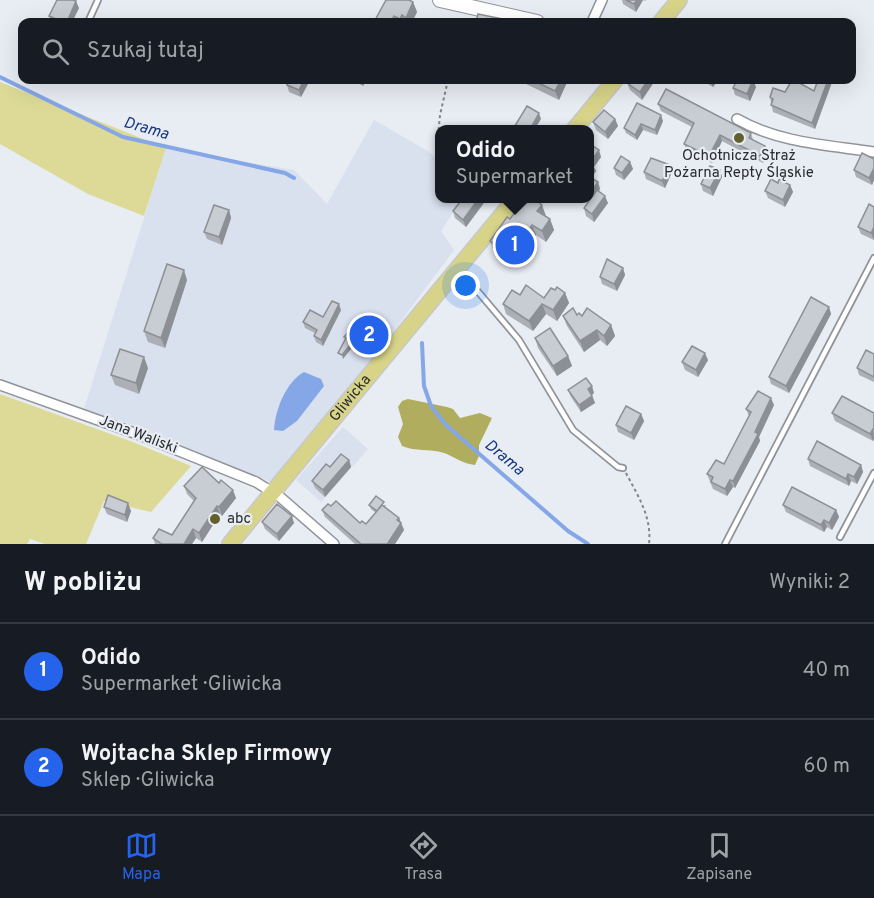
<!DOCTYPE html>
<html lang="pl">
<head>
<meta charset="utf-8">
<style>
	:root { --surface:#171b24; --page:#20242c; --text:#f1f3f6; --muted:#9ea1a6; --line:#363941; --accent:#2563eb }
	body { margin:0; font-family:Overpass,sans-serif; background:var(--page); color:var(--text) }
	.you { position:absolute; left:466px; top:286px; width:21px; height:21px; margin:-15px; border:4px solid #fff; border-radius:50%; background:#1a73e8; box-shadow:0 0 0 9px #1a73e833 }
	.badge { display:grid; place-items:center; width:39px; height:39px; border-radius:50%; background:var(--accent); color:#fff; font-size:20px; font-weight:700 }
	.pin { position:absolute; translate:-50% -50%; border:3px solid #fff; box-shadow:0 2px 6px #0006 }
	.popup { position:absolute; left:435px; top:125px; width:159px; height:78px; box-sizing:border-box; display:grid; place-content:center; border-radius:12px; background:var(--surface); filter:drop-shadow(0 2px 4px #0005); font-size:20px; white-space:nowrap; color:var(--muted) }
	.popup b { font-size:22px; color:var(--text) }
	.popup::after { content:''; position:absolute; left:50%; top:100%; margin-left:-12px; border:12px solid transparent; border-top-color:var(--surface) }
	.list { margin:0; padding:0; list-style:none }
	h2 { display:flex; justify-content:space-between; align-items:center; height:78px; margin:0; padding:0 24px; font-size:26px }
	h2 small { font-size:20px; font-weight:400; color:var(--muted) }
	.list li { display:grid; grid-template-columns:39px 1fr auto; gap:18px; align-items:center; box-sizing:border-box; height:96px; padding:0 24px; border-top:2px solid var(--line) }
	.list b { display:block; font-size:22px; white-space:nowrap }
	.list p { margin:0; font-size:20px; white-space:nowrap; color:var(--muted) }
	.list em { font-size:20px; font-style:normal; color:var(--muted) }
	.icon { flex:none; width:33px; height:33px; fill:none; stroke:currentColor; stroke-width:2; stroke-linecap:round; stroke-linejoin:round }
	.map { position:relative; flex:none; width:874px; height:544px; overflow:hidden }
	.search { position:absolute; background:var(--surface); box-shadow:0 6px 24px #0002; left:18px; right:18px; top:18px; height:66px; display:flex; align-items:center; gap:15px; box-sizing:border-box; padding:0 21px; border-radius:12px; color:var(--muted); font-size:22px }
	.sheet { height:270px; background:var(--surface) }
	nav { display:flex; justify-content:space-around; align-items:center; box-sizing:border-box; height:84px; border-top:2px solid var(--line); background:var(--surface); font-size:16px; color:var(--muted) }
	nav a { display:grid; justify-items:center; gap:3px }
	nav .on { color:var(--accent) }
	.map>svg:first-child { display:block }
</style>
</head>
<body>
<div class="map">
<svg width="874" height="544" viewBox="0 0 874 544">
	<rect width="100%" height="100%" fill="#e8ecf3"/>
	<g fill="#d9e0ee">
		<polygon points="374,120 428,151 440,161 440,198 462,199 441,231 454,250 378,352 273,483 133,425 84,409 166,148 294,170 327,204"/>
		<polygon points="343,427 368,449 321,502 296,480"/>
	</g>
	<g fill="#dcda96">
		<polygon points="0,82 166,148 144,216 88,194 0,144"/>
		<polygon points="0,394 133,442 191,466 151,512 104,501 86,544 45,544 30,539 27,544 0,544"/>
	</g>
	<path fill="#b0ad5e" d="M408,399L447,407L453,409L460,418L480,413L492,418L479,445V456L475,465C463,464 455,457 444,453C429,448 416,452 402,446L398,437L403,424L398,407L402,401Z"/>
	<path fill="#85a6e7" d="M304,372L321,379L324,386L297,421L283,431L274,430C275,410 286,382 304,372Z"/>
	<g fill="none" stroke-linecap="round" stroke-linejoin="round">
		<g stroke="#85a6e7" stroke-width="4">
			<polyline points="0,77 123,137 285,173 294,178"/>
			<polyline points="422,343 424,386 431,406 446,425 568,531 588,544"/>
		</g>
		<defs>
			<g id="lane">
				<polyline points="88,22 98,0"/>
				<polyline points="459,273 469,281 519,340 573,430 618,467 623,468"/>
				<polyline points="840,537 874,473"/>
				<polyline points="725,544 874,258"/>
			</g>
			<g id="street">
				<polyline points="592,22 602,0"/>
				<path d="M737,119C779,143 827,145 874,152"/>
				<polyline points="0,385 137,434 256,482 280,497 334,544"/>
			</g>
			<polyline id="secondary" points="440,0 537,22"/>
			<g id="primary">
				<polyline points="661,22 679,0"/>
				<polyline points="574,130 615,80"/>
				<path id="s1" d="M230,544L516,198"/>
			</g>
		</defs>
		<use href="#lane" stroke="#90949a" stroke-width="8"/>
		<use href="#street" stroke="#90949a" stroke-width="12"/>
		<use href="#secondary" stroke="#90949a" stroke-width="16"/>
		<use href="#primary" stroke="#c7c8c8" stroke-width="18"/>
		<g stroke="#828589" stroke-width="2" stroke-dasharray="3 3" stroke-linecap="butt">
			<polyline points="437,148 440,115 448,80"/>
			<path d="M626,473C638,496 652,517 649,544"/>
		</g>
		<use href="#lane" stroke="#fff" stroke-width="4.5"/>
		<use href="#street" stroke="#fff" stroke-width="9"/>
		<use href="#secondary" stroke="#fff" stroke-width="14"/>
		<use href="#primary" stroke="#d7d489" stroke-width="15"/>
	</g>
	<g fill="#acafb5">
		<polygon points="622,0 646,0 645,1 643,0 636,12 623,4"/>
		<polygon points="413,2 417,12 412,22 374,22"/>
		<polygon points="79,8 72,22 52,22 49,16"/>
		<polygon points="310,80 301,97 289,92 287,85"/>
		<polygon points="354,80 366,80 363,86 354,81"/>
		<polygon points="522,80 568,80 559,100 524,83"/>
		<polygon points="630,80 653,80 654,82 642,100 630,90 627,83"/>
		<polygon points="701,80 718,80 713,87"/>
		<polygon points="832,82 815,129 773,112 770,97 785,92 814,91"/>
		<polygon points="756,87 750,101 735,95 733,88"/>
		<polygon points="658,104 751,133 753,140 765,146 768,152 763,163 722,141 712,163 687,150 684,144 692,127 661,111"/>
		<polygon points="615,119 618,126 608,139 596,130 593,122"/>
		<polygon points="663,121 657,135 643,130 637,140 626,133 624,128"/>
		<polygon points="590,144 601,157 594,167 596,171 591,178 598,182 600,189 599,191 608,203 594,222 586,216 584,208 592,197 590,196"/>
		<polygon points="874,159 874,180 872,185 856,177 854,170"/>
		<polygon points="630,162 633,169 624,180 616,175 614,168"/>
		<polygon points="720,170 722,177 713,196 703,191 701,184"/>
		<polygon points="644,172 672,172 665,188 646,179"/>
		<polygon points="778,183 790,185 793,192 785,207 768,198 765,191"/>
		<polygon points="486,200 466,227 455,218 453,211"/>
		<polygon points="874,207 874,240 861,234 858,227"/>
		<polygon points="229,210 231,218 222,245 207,239 204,232"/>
		<polygon points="545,216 550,219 554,230 546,242 536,235 527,249 524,247 514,263 510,260 509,262 494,252 490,241 510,219"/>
		<polygon points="623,268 625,275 617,291 602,284 600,277"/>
		<polygon points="187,280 165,348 148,342 144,331"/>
		<polygon points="555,290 565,293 569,303 557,321 546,314 533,331 506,314 503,304 520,295 544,298"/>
		<polygon points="829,307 831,314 789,393 771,384 769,377"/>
		<polygon points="341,310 323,346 316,342 314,336 315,333 305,328 303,322 323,317"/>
		<polygon points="577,315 611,325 615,336 607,346 600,340 584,352 567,326 563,316"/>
		<polygon points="535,338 568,356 572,366 557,376 538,348"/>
		<polygon points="874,354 874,382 859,375 857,368"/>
		<polygon points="708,360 698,377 685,370 682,362"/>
		<polygon points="148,368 139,394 115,385 111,375"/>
		<polygon points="568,390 594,393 592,395 595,403 581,412 571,397"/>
		<polygon points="774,405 759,437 760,441 735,488 733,487 727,496 713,489 707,474 724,464 749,416 746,409"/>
		<polygon points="832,413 874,413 874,439 873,441 835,421"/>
		<polygon points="641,414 644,421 634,440 618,432 616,425"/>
		<polygon points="808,459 861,465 863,472 857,484 851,481 849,486 810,466"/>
		<polygon points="349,460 351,467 325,497 315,488 312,481 330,467"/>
		<polygon points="184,486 236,498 222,516 220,514 202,542 196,538 192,544 155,544 153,538 172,535 194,501 187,494"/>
		<polygon points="369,505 386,505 385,507 399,518 404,530 395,544 355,544 325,517 322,510 366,524 376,513 371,509"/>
		<polygon points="783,505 836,510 839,517 832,530 827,527 824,532 786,512"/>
		<polygon points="104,507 131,511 127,522 107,514"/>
		<polygon points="262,522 294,523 279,541 265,529"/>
	</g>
	<g fill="#8c8f94">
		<polygon points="637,0 643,0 636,12 634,4"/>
		<polygon points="76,1 79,8 72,22 67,22"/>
		<polygon points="413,2 417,12 412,22 408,22 406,18"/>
		<polygon points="402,15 404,22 401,22 400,19"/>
		<polygon points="394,16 396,22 391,22"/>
		<polygon points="304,80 310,80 301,97 299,90"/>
		<polygon points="361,80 366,80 363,86"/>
		<polygon points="561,80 568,80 559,100 555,91"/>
		<polygon points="648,80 653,80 654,82 642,100 640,92"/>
		<polygon points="711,80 718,80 713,87 710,81"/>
		<polygon points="753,80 756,87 750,101 747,94"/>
		<polygon points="828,80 831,80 832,82 815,129 812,123"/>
		<polygon points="539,113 541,119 535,129 533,129 532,126"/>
		<polygon points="661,115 663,121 657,135 655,130"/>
		<polygon points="615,119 618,126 608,139 605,132"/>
		<polygon points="641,124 643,130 637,140 635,135"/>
		<polygon points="720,135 722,141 712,163 709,156"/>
		<polygon points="765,146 768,152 763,163 760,156"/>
		<polygon points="599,150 601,157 594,167 596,171 590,179 590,163"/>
		<polygon points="630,162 633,169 624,180 622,173"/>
		<polygon points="670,165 672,172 665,188 662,181"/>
		<polygon points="874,168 874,180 872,185 869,178"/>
		<polygon points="720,170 722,177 713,196 710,188"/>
		<polygon points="598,182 600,189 594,198 591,192"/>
		<polygon points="790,185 793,192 785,207 783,200"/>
		<polygon points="605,196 608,203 594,222 592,214"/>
		<polygon points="479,198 485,198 486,200 466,227 463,220"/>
		<polygon points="542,205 546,216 541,222 537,211"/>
		<polygon points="229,210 231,218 222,245 219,237"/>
		<polygon points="550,219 554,230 546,242 542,231"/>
		<polygon points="532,225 536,235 527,249 523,238"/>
		<polygon points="874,227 874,240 871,233"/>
		<polygon points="521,237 524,247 514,263 510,252"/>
		<polygon points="507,250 510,260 509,262 505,251"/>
		<polygon points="623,268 625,275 617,291 614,284"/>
		<polygon points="184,270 187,280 165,348 161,338"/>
		<polygon points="565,293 569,303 557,321 553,310"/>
		<polygon points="339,304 341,310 323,346 321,340"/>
		<polygon points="542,304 546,314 533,331 529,321"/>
		<polygon points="829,307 831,314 789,393 786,386"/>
		<polygon points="611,325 615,336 607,346 604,336"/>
		<polygon points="365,327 366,330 343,359 342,355"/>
		<polygon points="597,330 600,340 584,352 580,341"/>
		<polygon points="705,353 708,360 698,377 696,370"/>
		<polygon points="568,356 572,366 557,376 553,366"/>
		<polygon points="144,357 148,368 139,394 136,383"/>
		<polygon points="592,386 594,393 590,396 588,389"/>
		<polygon points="592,396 595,403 581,412 579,405"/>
		<polygon points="771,398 774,405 759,437 760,441 735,488 733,481"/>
		<polygon points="641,414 644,421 634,440 631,433"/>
		<polygon points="873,429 874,439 873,441 870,434"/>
		<polygon points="349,460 351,467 325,497 323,490"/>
		<polygon points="861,465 863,472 857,484 854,477"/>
		<polygon points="848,474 851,481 849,486 846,479"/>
		<polygon points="730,480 733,487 727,496 725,489"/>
		<polygon points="233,490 236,498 222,516 219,507"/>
		<polygon points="128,503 131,511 127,522 125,515"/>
		<polygon points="217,506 220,514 202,542 199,533"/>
		<polygon points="836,510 839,517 832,530 829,523"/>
		<polygon points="292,516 294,523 279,541 277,534"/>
		<polygon points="399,518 404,530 395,544 389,544 388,543 397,520"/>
		<polygon points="824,520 827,527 824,532 821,525"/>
		<polygon points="193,529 196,538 192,544 184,544"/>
	</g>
	<g fill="#c8ccd3" stroke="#8c8f94" stroke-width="1.5">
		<polygon points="57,0 73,0 76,1 67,22 63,22 49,16"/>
		<polygon points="386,0 409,0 413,2 406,18 402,15 400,19 394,16 391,22 374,22"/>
		<polygon points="626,0 637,0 634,4"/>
		<polygon points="478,14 513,21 512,22 476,22"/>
		<polygon points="289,80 304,80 299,90 287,85"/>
		<polygon points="532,80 561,80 555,91"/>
		<polygon points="630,80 648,80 640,92 627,83"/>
		<polygon points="737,80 753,80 747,94 733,88"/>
		<polygon points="792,80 794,80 814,91 818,80 828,80 812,123 771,105 773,99 770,97 773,88 785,92"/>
		<polygon points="666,89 751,133 749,138 765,146 760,156 720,135 709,156 684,144 694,123 658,104"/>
		<polygon points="637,103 661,115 655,130 641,124 635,135 624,128"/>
		<polygon points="527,106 539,113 532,126 534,127 533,129 513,129"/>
		<polygon points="604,110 615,119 605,132 593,122"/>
		<polygon points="590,144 599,150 590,163 593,165 590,169"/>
		<polygon points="862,153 874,159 874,168 869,178 854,170"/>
		<polygon points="621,156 630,162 622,173 614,168"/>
		<polygon points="651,158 670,165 662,181 644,172"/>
		<polygon points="710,166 720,170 710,188 701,184"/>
		<polygon points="590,177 598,182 591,192 590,191"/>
		<polygon points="771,179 778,183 779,179 790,185 783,200 765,191"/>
		<polygon points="597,190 605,196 592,214 584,208"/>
		<polygon points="463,198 479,198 463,220 453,211"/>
		<polygon points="526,198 533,198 542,205 537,211 550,219 542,231 532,225 523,238 521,237 510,252 507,250 505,251 490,241 507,217 510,219"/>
		<polygon points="869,204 874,207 874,227 871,233 858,227"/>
		<polygon points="214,205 229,210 219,237 204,232"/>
		<polygon points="607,259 623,268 614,284 600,277"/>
		<polygon points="167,264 184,270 161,338 144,331"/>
		<polygon points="526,285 544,298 551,288 555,290 557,287 565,293 553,310 542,304 529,321 503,304 512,290 520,295"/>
		<polygon points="811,297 829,307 786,386 769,377"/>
		<polygon points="332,301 339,304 321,340 314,336 317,330 303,322 310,310 323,317"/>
		<polygon points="573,308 577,315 579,313 582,316 587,308 611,325 604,336 597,330 580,341 563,316"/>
		<polygon points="358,321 365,327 342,355 338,353 346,338 344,337"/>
		<polygon points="550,328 568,356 553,366 535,338"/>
		<polygon points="692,346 705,353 696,370 682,362"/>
		<polygon points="120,349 144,357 136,383 111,375"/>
		<polygon points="866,350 874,354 874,377 857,368"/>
		<polygon points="586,378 592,386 588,389 592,396 579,405 568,390"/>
		<polygon points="758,391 771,398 755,432 758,434 733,481 730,480 725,489 711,482 713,477 707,474 716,460 724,464 751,412 746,409"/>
		<polygon points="842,396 874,413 874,429 873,429 870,434 832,413"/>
		<polygon points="626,406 641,414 631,433 616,425"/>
		<polygon points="817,441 861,465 854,477 848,474 846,479 808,459"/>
		<polygon points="341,454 349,460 323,490 312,481 326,464 330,467"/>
		<polygon points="202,467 219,483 221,480 233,490 219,507 217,506 199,533 193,529 184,544 162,544 153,538 159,529 172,535 196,498 184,486"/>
		<polygon points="792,487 836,510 829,523 824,520 821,525 783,505"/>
		<polygon points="108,495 128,503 125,515 104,507"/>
		<polygon points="376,496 384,502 377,511 369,505"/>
		<polygon points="336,501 360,523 362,521 366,524 382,505 399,518 397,520 401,523 388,543 390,544 361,544 322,510 328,504 331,506"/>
		<polygon points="277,504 292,516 277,534 262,522"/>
	</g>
	<g fill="#62602d" stroke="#e8ecf3" stroke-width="2">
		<circle cx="739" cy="138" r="6"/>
		<circle cx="215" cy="519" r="6"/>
	</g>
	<g text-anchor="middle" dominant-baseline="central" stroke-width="4.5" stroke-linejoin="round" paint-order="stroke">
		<g font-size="15" fill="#292b2d" stroke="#e8ecf3">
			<text x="739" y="156">Ochotnicza Straż<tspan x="739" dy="17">Pożarna Repty Śląskie</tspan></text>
			<text x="227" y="519" text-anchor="start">abc</text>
		</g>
		<g font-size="15" fill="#292b2d" stroke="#e8ecf3">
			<text stroke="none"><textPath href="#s1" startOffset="189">Gliwicka</textPath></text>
			<text transform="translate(138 435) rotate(21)">Jana Waliski</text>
		</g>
		<g font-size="16" font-style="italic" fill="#153681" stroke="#e8ecf3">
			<text transform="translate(146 129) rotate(16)">Drama</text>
			<text transform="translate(504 458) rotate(40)">Drama</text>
		</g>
	</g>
</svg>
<div class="you"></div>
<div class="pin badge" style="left:515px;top:245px">1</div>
<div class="popup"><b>Odido</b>Supermarket</div>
<div class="pin badge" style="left:369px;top:335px">2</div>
<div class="search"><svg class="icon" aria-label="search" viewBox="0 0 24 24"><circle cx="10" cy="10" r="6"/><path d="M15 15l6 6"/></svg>Szukaj tutaj</div>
</div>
<section class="sheet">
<h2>W pobliżu<small>Wyniki: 2</small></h2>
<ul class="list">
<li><span class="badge">1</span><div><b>Odido</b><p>Supermarket · Gliwicka</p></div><em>40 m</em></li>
<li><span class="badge">2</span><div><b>Wojtacha Sklep Firmowy</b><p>Sklep · Gliwicka</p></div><em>60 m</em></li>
</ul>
</section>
<nav>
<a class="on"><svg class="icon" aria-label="map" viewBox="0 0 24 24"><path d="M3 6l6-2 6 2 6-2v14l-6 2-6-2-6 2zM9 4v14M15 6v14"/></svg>Mapa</a>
<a><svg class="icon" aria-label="directions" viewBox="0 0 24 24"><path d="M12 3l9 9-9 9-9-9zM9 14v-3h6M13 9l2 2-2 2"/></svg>Trasa</a>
<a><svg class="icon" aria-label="saved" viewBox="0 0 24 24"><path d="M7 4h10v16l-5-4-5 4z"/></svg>Zapisane</a>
</nav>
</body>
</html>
